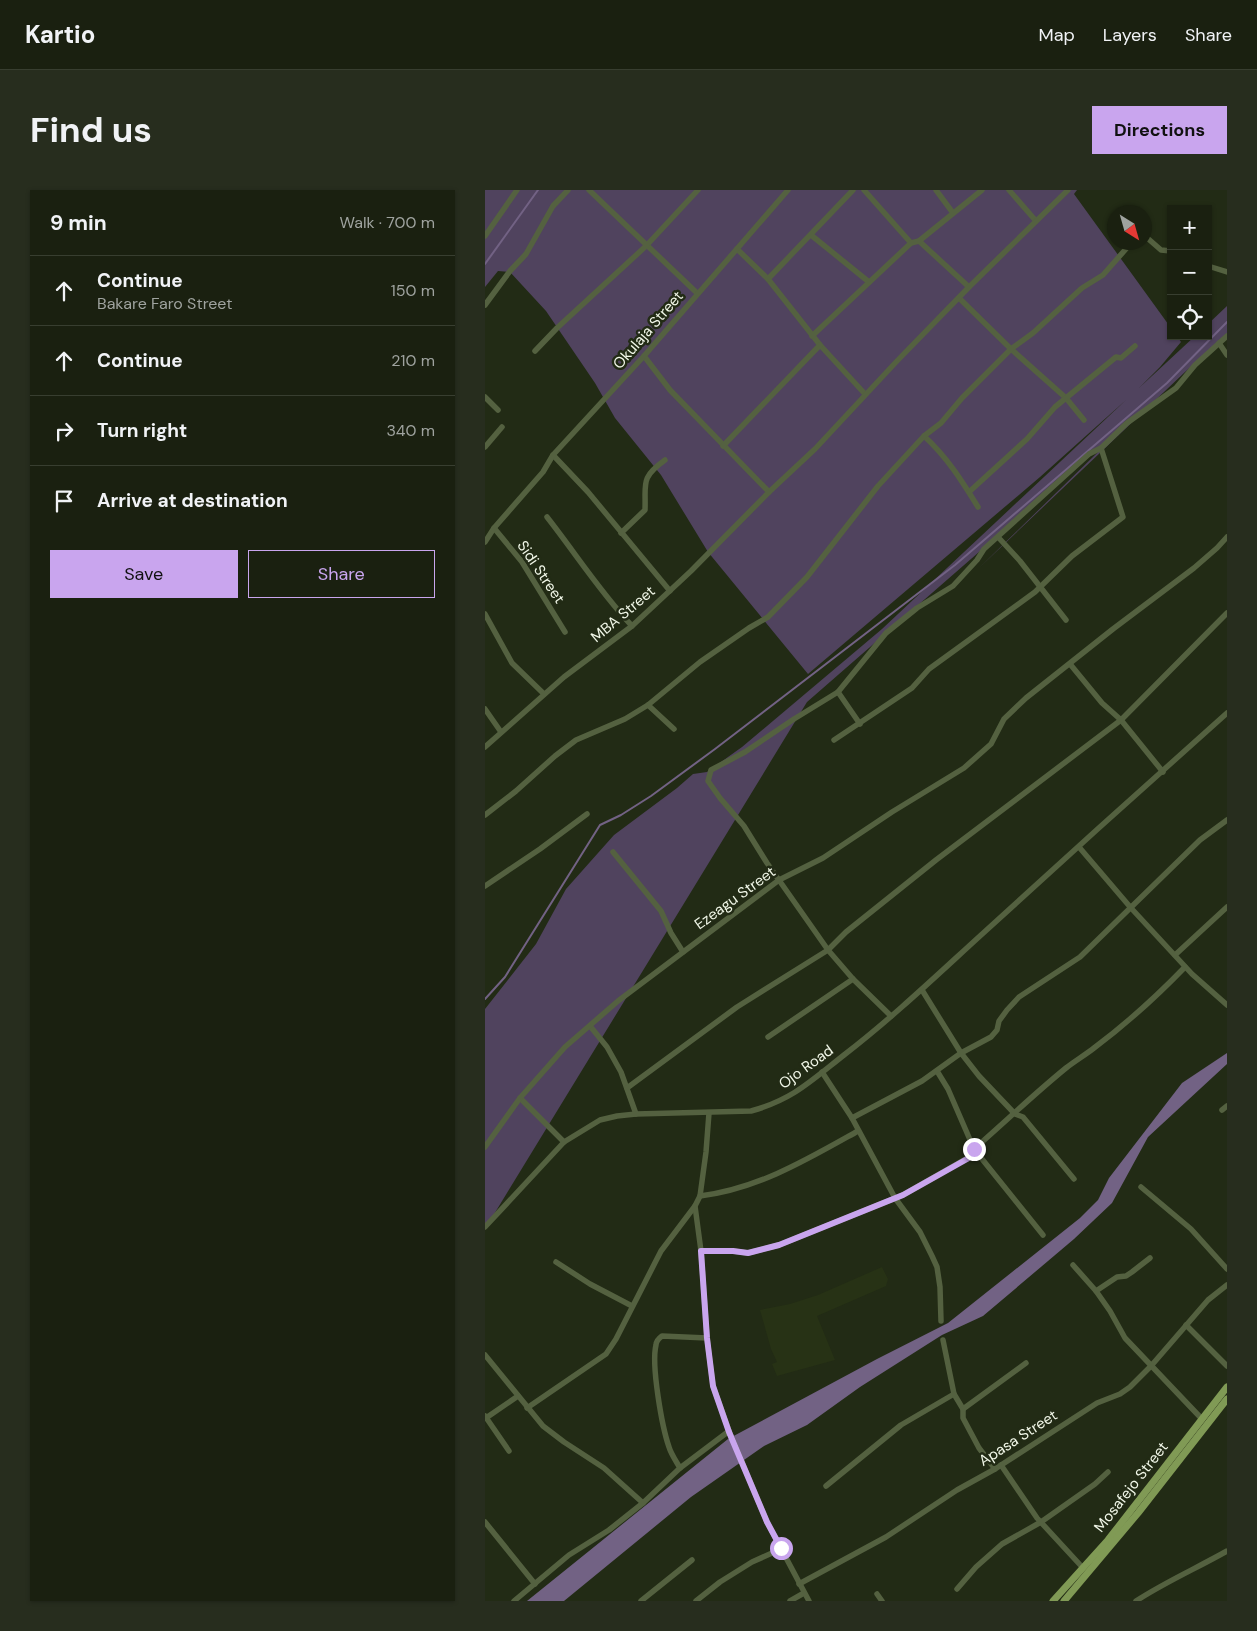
<!DOCTYPE html>
<html lang="en">
<head>
<meta charset="utf-8">
<style>
	:root { --surface:#1a2010; --page:#272d1e; --text:#f1f3f6; --muted:#9fa39f; --line:#383e30; --accent:#c9a5ee }
	body { margin:0; font-family:"DM Sans",sans-serif; background:var(--page); color:var(--text) }
	.controls { position:absolute; right:15px; top:15px; display:grid; overflow:hidden; border-radius:0px; box-shadow:0 1px 4px #0004 }
	.controls button { width:45px; height:45px; display:grid; place-items:center; padding:0; border:0; border-bottom:1px solid var(--line); background:var(--surface); color:var(--text); font:25px sans-serif }
	.compass { position:absolute; left:622px; top:15px; width:45px; height:45px; border-radius:50%; background:var(--surface); box-shadow:0 1px 4px #0004; rotate:143deg }
	.stop { position:absolute; width:15px; height:15px; margin:-11px; border:4px solid #c9a5ee; border-radius:50%; background:#fff }
	.stop.end { background:#c9a5ee; border-color:#fff; box-shadow:0 1px 5px #0008 }
	.list { margin:0; padding:0; list-style:none }
	h2 { display:flex; justify-content:space-between; align-items:center; height:65px; margin:0; padding:0 20px; font-size:21px }
	h2 small { font-size:16px; font-weight:400; color:var(--muted) }
	.list li { display:grid; grid-template-columns:32px 1fr auto; gap:15px; align-items:center; box-sizing:border-box; height:70px; padding:0 20px; border-top:1px solid var(--line) }
	.list b { display:block; font-size:19px; white-space:nowrap }
	.list p { margin:0; font-size:16px; white-space:nowrap; color:var(--muted) }
	.list em { font-size:16px; font-style:normal; color:var(--muted) }
	.actions { display:flex; gap:10px; padding:15px 20px }
	.actions a { flex:1; padding:11px 0; border:1px solid var(--accent); border-radius:0px; text-align:center; font-size:18px; color:var(--accent) }
	.actions .main { background:var(--accent); color:#111 }
	.icon { flex:none; width:28px; height:28px; fill:none; stroke:currentColor; stroke-width:2; stroke-linecap:round; stroke-linejoin:round }
	.map { position:relative; flex:none; width:742px; height:1411px; overflow:hidden; border-radius:0px }
	header { display:flex; align-items:center; gap:30px; box-sizing:border-box; height:70px; padding:0 25px; background:var(--surface); border-bottom:1px solid var(--line) }
	header strong { font-size:24px }
	nav { display:flex; gap:28px; margin-inline-start:auto; font-size:18px }
	.intro { display:flex; align-items:center; justify-content:space-between; box-sizing:border-box; height:120px; padding:0 30px }
	h1 { margin:0; font-size:35px }
	.button { padding:12px 22px; border-radius:0px; background:var(--accent); color:#111; font-size:18px; font-weight:700 }
	main { display:flex; gap:30px; padding:0 30px }
	aside { flex:1; background:var(--surface); border-radius:0px; box-shadow:0 1px 4px #0004 }
	.map>svg:first-child { display:block }
</style>
</head>
<body>
<header>
<strong>Kartio</strong>
<nav><a>Map</a><a>Layers</a><a>Share</a></nav>
</header>
<div class="intro"><h1>Find us</h1><a class="button">Directions</a></div>
<main>
<aside>
<h2>9 min<small>Walk · 700 m</small></h2>
<ul class="list">
<li><svg class="icon" aria-label="ahead" viewBox="0 0 24 24"><path d="M12 20V5M6 11l6-6 6 6"/></svg><div><b>Continue</b><p>Bakare Faro Street</p></div><em>150 m</em></li>
<li><svg class="icon" aria-label="ahead" viewBox="0 0 24 24"><path d="M12 20V5M6 11l6-6 6 6"/></svg><div><b>Continue</b></div><em>210 m</em></li>
<li><svg class="icon" aria-label="right" viewBox="0 0 24 24"><path d="M7 20v-9h11M14 6l5 5-5 5"/></svg><div><b>Turn right</b></div><em>340 m</em></li>
<li><svg class="icon" aria-label="arrive" viewBox="0 0 24 24"><path d="M6 21V4h12l-3 4 3 4H6"/></svg><div><b>Arrive at destination</b></div></li>
</ul>
<div class="actions"><a class="main">Save</a><a>Share</a></div>
</aside>
<div class="map">
<svg width="742" height="1411" viewBox="0 0 742 1411">
	<rect width="100%" height="100%" fill="#222b15"/>
	<polygon fill="#273215" points="397,1077 403,1089 401,1096 332,1126 350,1170 292,1186 287,1174 292,1172 286,1159 275,1120 305,1114 333,1105"/>
	<polygon fill="#50435e" points="0,0 592,0 589,4 686,138 686,146 692,146 696,152 675,177 654,198 710,146 723,146 723,134 742,116 742,145 700,182 494,378 649,227 322,512 0,1039 0,819 51,754 81,699 129,645 192,598 208,584 222,582 257,557 397,439 641,210 555,287 323,484 223,362 176,285 130,228 110,193 61,121 25,82 13,81 0,97"/>
	<polygon fill="#726284" points="742,863 742,874 663,947 627,1013 589,1049 498,1126 457,1145 375,1197 322,1235 279,1256 206,1307 79,1411 42,1411 243,1249 392,1169 463,1133 595,1028 613,1010 624,988 697,893"/>
	<g fill="none" stroke-linecap="round" stroke-linejoin="round">
		<g stroke="#726284" stroke-width="2">
			<polyline points="0,74 53,0"/>
			<polyline points="0,809 20,787 115,635 136,625 166,606 230,559 470,375 682,193 742,132"/>
		</g>
		<g stroke="#546140" stroke-width="5.5">
			<polyline points="104,0 212,103"/>
			<polyline points="379,0 426,53"/>
			<polyline points="451,0 468,23"/>
			<polyline points="524,0 551,31"/>
			<polyline points="326,45 384,92"/>
			<polyline points="0,46 32,0"/>
			<polyline points="660,46 676,60 686,61"/>
			<polyline points="434,51 484,97"/>
			<polyline points="252,59 283,89 335,155 380,204"/>
			<polyline points="723,76 742,82"/>
			<polyline points="283,89 368,0"/>
			<polyline points="474,108 526,159 581,208 599,230"/>
			<polyline points="0,115 25,81 41,64 68,16 83,0"/>
			<polyline points="327,146 426,53 434,51 497,0"/>
			<polyline points="734,153 742,165"/>
			<polyline points="50,161 72,138 161,56 213,0"/>
			<polyline points="159,166 185,200 284,302"/>
			<polyline points="0,207 13,220"/>
			<path d="M439,246C462,267 477,291 493,317"/>
			<polyline points="238,256 335,155"/>
			<polyline points="0,257 17,237"/>
			<polyline points="68,265 103,302 185,401"/>
			<polyline points="484,302 542,249 570,217 631,167 636,168 650,156"/>
			<path d="M62,327C91,364 115,402 147,436"/>
			<polyline points="9,338 37,372 80,442"/>
			<path d="M136,343L160,320C161,293 155,288 180,270"/>
			<polyline points="513,347 535,371 581,430"/>
			<polyline points="0,352 9,338 58,282 68,265 159,166 303,0"/>
			<polyline points="0,424 27,473 59,504"/>
			<polyline points="585,474 617,513 636,530 678,582"/>
			<polyline points="353,502 375,534"/>
			<polyline points="163,515 189,539"/>
			<polyline points="0,519 16,542"/>
			<polyline points="349,550 427,498 444,479 550,402 587,366 638,327 616,258"/>
			<polyline points="0,557 79,487 147,436 206,381 284,302 330,259 412,171 484,97 583,0"/>
			<polyline points="0,625 31,601 70,566 91,550 140,529 163,515 215,472 264,438 283,427 322,387 393,296 439,246 456,233 477,208 526,159 548,143 597,98 618,85 647,52"/>
			<polyline points="594,657 646,718 707,784 742,815"/>
			<polyline points="128,662 176,721 186,743 198,762"/>
			<polyline points="0,696 55,659 102,624"/>
			<polyline points="690,765 742,717"/>
			<polyline points="437,800 476,863 494,886 530,924 538,927 589,989"/>
			<polyline points="406,826 368,789 343,760 282,673 259,636 235,608 223,591 226,580 260,562 309,529 353,502 401,443 432,418 468,396 492,370 499,359 604,264 616,258 642,233 691,198 710,175 742,146"/>
			<polyline points="105,836 122,857 136,882 151,924"/>
			<polyline points="283,847 368,789"/>
			<polyline points="452,881 463,899 489,959 558,1045"/>
			<polyline points="337,882 367,928 410,1008 435,1042 447,1066 452,1077 455,1097 456,1131"/>
			<polyline points="142,898 252,817 343,760 361,742 451,670 636,530 742,423"/>
			<polyline points="35,908 79,952"/>
			<polyline points="737,920 742,916"/>
			<polyline points="224,923 221,962 215,1006 210,1016 216,1061 222,1148 228,1196 244,1241 282,1332 324,1411"/>
			<polyline points="367,928 437,891 476,863 506,847 512,840 514,831 522,820 534,807 595,767 715,650 742,630"/>
			<polyline points="0,957 35,908 80,857 133,811 294,690 338,668 407,622 479,578 506,554 519,529 541,508 628,439 709,378 732,358 742,347"/>
			<polyline points="656,997 706,1039 742,1079"/>
			<path d="M215,1006C273,999 323,969 373,941"/>
			<path d="M0,1037L79,952L115,930L132,926L151,924L266,921C307,910 326,891 359,865C407,828 450,787 495,746C577,671 659,597 742,523"/>
			<path d="M216,1061H248L263,1063L294,1055L418,1005L488,965L489,959C520,932 549,904 581,878C590,871 600,865 609,858C641,834 672,806 700,777"/>
			<polyline points="71,1072 105,1094 147,1116"/>
			<polyline points="588,1075 611,1101 625,1121 640,1148 716,1228"/>
			<polyline points="611,1101 632,1087 641,1086 647,1082 665,1068"/>
			<polyline points="701,1135 742,1176"/>
			<polyline points="458,1150 469,1204 478,1219 478,1228 494,1258 510,1279"/>
			<polyline points="0,1165 58,1236 79,1252 119,1278 158,1313"/>
			<polyline points="42,1218 121,1164 131,1149 176,1061 210,1016"/>
			<polyline points="478,1219 541,1173"/>
			<polyline points="0,1226 24,1261"/>
			<polyline points="1,1228 33,1206"/>
			<polyline points="516,1275 552,1328 598,1378"/>
			<path d="M195,1278C191,1271 186,1264 184,1257C177,1237 166,1175 171,1155C171,1151 173,1149 177,1146L222,1148"/>
			<polyline points="341,1296 416,1235 469,1204"/>
			<polyline points="0,1332 50,1394"/>
			<polyline points="314,1394 401,1347 472,1300 510,1279 612,1213 635,1204 645,1197 666,1176 723,1110 742,1095"/>
			<polyline points="472,1399 491,1377 517,1354 556,1332 610,1294 623,1282"/>
			<polyline points="392,1404 397,1411"/>
			<polyline points="29,1411 84,1365 124,1340 158,1313 195,1278 244,1241"/>
			<polyline points="156,1411 207,1370"/>
			<polyline points="211,1411 235,1392 267,1372 296,1359"/>
			<polyline points="305,1411 319,1403"/>
			<path d="M651,1411C680,1392 712,1378 742,1361"/>
		</g>
		<g stroke="#809a55" stroke-width="7">
			<polyline points="568,1411 623,1350 742,1197"/>
			<polyline points="579,1411 653,1323 742,1209"/>
		</g>
	</g>
	<g fill="none" stroke-linecap="round" stroke-linejoin="round">
		<polyline stroke="#c9a5ee" stroke-width="6" points="296,1358 282,1332 244,1242 228,1196 222,1148 216,1061 248,1061 263,1063 294,1055 418,1005 482,969 488,965 489,959"/>
	</g>
	<g text-anchor="middle" dominant-baseline="central" stroke-width="5" stroke-linejoin="round" paint-order="stroke">
		<g font-size="15" fill="#f1f7e8" stroke="#222b15">
			<text transform="translate(163 140) rotate(-49)">Okulaja Street</text>
			<text transform="translate(56 382) rotate(56)">Sidi Street</text>
			<text transform="translate(138 424) rotate(-40)">MBA Street</text>
			<text transform="translate(250 708) rotate(-36)">Ezeagu Street</text>
			<text transform="translate(321 877) rotate(-36)">Ojo Road</text>
			<text transform="translate(533 1248) rotate(-33)">Apasa Street</text>
			<text transform="translate(646 1297) rotate(-52)">Mosafejo Street</text>
		</g>
	</g>
</svg>
<div class="controls">
<button>+</button>
<button>−</button>
<button><svg class="icon" aria-label="locate" viewBox="0 0 24 24"><circle cx="12" cy="12" r="6"/><path d="M12 2v4M12 18v4M2 12h4M18 12h4"/></svg></button>
</div>
<svg class="compass" viewBox="-18 -18 36 36"><path d="M0-13l5 13h-10z" fill="#e53935"/><path d="M0 13l5-13h-10z" fill="#9fa39f"/></svg>
<div class="stop" style="left:296px;top:1358px"></div>
<div class="stop end" style="left:489px;top:959px"></div>
</div>
</main>
</body>
</html>
